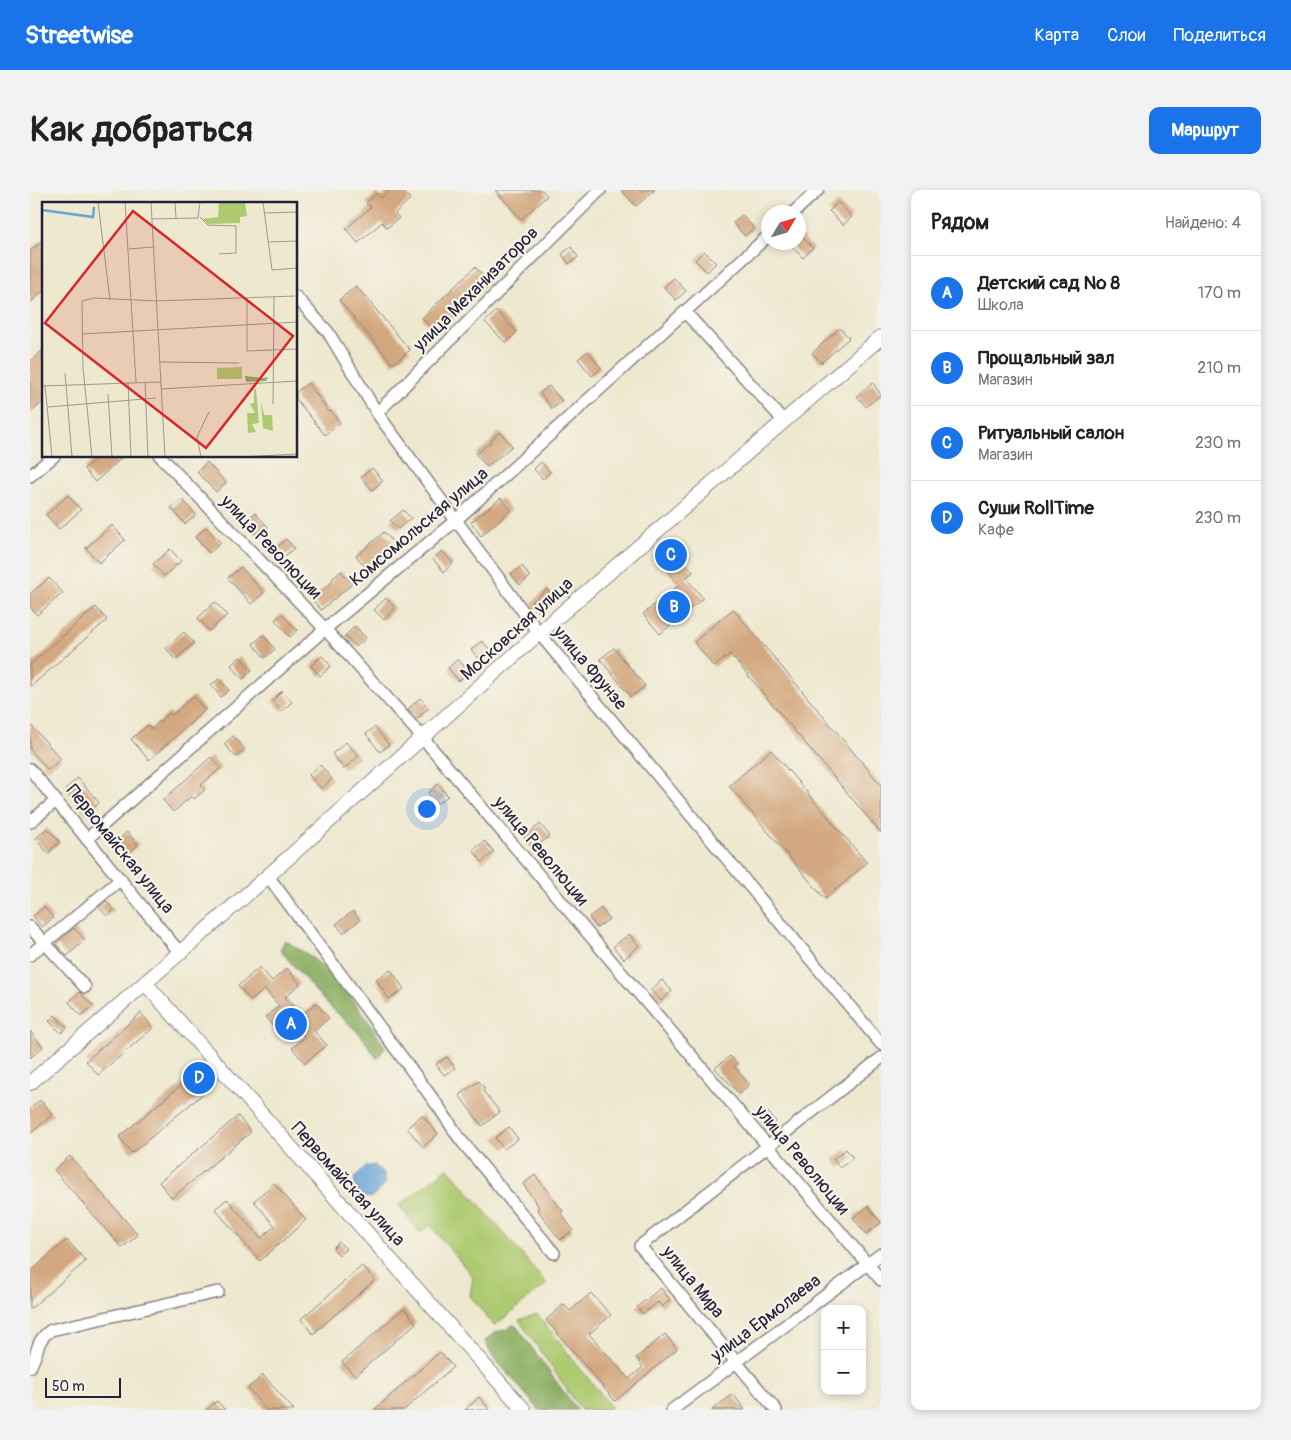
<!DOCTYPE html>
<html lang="ru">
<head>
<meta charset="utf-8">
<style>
	:root { --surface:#fff; --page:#f2f2f2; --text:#222; --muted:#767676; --line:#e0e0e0; --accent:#1a73e8 }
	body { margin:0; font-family:Pangolin,sans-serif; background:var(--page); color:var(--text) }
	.controls { position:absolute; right:15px; bottom:15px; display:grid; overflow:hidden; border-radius:10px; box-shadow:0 2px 8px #0003 }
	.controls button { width:45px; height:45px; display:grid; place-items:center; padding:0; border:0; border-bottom:1px solid var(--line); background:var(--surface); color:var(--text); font:25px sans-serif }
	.compass { position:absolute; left:731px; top:15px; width:45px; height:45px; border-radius:50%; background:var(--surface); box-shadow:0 2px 8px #0003; rotate:52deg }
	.scale { position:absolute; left:15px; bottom:12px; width:76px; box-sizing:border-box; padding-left:5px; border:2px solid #22223b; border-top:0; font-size:14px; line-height:18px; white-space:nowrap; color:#22223b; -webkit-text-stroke:4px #f7f3e8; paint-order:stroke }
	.you { position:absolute; left:396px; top:618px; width:18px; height:18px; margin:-12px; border:4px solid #fff; border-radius:50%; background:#1a73e8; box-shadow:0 0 0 8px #1a73e833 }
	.badge { display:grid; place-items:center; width:32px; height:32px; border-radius:50%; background:var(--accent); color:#fff; font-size:16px; font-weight:700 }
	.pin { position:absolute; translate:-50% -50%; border:2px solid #fff; box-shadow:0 1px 5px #0006 }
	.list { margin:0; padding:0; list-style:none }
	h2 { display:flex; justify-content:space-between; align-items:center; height:65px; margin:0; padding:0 20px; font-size:21px }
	h2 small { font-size:16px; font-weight:400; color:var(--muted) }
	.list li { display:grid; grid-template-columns:32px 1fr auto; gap:15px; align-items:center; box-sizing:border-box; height:75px; padding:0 20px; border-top:1px solid var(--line) }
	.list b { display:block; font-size:19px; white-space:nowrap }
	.list p { margin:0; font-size:16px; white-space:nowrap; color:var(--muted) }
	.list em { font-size:16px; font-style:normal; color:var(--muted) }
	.map { position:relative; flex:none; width:851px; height:1220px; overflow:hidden; border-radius:10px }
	header { display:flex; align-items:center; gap:30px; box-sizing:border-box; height:70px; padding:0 25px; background:var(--accent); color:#fff }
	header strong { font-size:24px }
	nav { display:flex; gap:28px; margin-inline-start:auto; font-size:18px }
	.intro { display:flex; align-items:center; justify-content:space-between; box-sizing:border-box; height:120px; padding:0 30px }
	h1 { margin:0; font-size:35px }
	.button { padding:12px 22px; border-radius:10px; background:var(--accent); color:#fff; font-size:18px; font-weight:700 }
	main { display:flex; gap:30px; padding:0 30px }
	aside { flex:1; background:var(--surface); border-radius:10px; box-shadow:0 2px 8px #0003 }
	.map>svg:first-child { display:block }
</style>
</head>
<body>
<header>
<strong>Streetwise</strong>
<nav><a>Карта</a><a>Слои</a><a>Поделиться</a></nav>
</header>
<div class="intro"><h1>Как добраться</h1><a class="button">Маршрут</a></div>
<main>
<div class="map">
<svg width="851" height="1220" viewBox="0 0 851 1220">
	<rect width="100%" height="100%" fill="#f7f3e8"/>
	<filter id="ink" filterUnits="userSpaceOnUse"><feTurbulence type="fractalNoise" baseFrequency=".02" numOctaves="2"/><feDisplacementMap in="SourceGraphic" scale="10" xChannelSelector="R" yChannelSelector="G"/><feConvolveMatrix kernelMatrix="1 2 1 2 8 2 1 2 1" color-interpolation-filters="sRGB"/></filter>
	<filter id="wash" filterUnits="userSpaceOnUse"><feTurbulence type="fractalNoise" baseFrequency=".0096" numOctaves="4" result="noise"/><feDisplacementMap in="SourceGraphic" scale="20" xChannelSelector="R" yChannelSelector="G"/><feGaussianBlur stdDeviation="1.12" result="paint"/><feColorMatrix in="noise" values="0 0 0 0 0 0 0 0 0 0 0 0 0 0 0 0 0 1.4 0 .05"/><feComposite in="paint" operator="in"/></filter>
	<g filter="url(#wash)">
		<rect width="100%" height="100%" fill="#eee8cf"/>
		<g fill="#adca70" stroke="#687656">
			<polygon points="418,978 517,1094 464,1136 440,1106 443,1087 400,1035 390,1043 369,1015"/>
			<polygon points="507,1124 581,1217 578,1220 551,1220 489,1130"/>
		</g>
		<g fill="#8aae62" stroke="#56684e">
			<path d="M255,750C263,756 273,761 281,767C310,789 336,826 355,857L347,869L331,845L295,812L250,760Z"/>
			<polygon points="483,1135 487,1137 547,1220 509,1220 461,1164 455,1151 464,1143 477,1139"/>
		</g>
		<polygon fill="#67a4d8" stroke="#44638a" points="345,975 355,986 355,995 341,1008 332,1006 324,997 325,987 335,977"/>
		<g id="blocks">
			<g fill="#d3a880">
				<polygon points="360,0 372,0 380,9 365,23 369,28 357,38 352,32 328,53 316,39 341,17 336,13 347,3 351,8"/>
				<polygon points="465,0 512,0 517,6 491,29"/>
				<polygon points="591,0 625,0 606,16"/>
				<polygon points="808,12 822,27 813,35 799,21"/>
				<polygon points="712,25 724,38 715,46 703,33"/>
				<polygon points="771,46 783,58 773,68 761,55 764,52 768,52 768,49"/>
				<polygon points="14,49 14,100 0,113 0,61"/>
				<polygon points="541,57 548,67 539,74 532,64"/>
				<polygon points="674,61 686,73 677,82 665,70"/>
				<polygon points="445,77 459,92 406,143 392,128"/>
				<polygon points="644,88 656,101 646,110 634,97"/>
				<polygon points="326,96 380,160 363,174 309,110"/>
				<polygon points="466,121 487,142 476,153 455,132"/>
				<polygon points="810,138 819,148 791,173 782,163"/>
				<polygon points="14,159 14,211 0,223 0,172"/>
				<polygon points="558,161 571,178 562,186 548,169"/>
				<polygon points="278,193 299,222 301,221 310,233 295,245 266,209 266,202"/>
				<polygon points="843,193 851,205 836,217 827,206"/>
				<polygon points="519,196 532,211 522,219 510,203"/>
				<polygon points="470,242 482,256 457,277 446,264 462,251 461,250"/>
				<polygon points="68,266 94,266 65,292 54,279"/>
				<polygon points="177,272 196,293 186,302 167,282"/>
				<polygon points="511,272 520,282 513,289 504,279"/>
				<polygon points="342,278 353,291 342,300 331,287"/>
				<polygon points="38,305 51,320 29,339 16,325"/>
				<polygon points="471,308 481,320 451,346 441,332"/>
				<polygon points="152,309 166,325 155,334 141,318"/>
				<polygon points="373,320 381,328 368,339 360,331"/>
				<polygon points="225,323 238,337 228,346 214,332"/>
				<polygon points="82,335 95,350 69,373 56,358"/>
				<polygon points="176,337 191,353 179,363 165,347"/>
				<polygon points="354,342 366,356 338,380 326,366"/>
				<polygon points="256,349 264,358 249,371 242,362"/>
				<polygon points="641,355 663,382 656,388 673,408 630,444 613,424 649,395 639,383 639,370 632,361"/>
				<polygon points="140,359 151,371 134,386 123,374"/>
				<polygon points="412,361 423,373 414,382 403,369"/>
				<polygon points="492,376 500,387 490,395 481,384"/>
				<polygon points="211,377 234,403 221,414 198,388"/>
				<polygon points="311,381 322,394 291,420 282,409 303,391 302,389"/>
				<polygon points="19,388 33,403 7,425 0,417 0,404"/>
				<polygon points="517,399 525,408 509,422 501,413"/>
				<polygon points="356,408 365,418 354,430 344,420"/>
				<polygon points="185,412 197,425 179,441 168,428"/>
				<polygon points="66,417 77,430 0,497 0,475"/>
				<polygon points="703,419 851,595 851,643 700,464 684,477 664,452"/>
				<polygon points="252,424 267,440 260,447 245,430"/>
				<polygon points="325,436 336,448 326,457 315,446"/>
				<polygon points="154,442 164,453 145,470 136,458"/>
				<polygon points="233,445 245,459 235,468 223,454"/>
				<polygon points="452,451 465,465 454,474 441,460"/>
				<polygon points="584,458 615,496 601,507 570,469"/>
				<polygon points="292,466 301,476 290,486 281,476"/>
				<polygon points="210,467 222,480 213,489 201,475"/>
				<polygon points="428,469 439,482 429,491 418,478"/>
				<polygon points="189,489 199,500 191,507 181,495"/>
				<polygon points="252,501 262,512 252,521 242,511"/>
				<polygon points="163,506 175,520 119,570 101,549 118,535 121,539 139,523 142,525"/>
				<polygon points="390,508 399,518 387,529 378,519"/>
				<polygon points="0,534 31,569 18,580 0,559"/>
				<polygon points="345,537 359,555 350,562 336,544"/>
				<polygon points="203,546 215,559 206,567 194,554"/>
				<polygon points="316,552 329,566 314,579 302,564"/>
				<polygon points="741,560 837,673 795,709 699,596"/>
				<polygon points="181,567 191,578 171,595 175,600 164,609 162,606 143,622 133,610"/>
				<polygon points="290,575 302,589 291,599 279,585"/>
				<polygon points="48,588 69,613 57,624 35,599"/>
				<polygon points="408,594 418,606 407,614 398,603"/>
				<polygon points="510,634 520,646 503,659 494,647"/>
				<polygon points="17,638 30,652 18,663 5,649"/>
				<polygon points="97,642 108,655 95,667 84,654"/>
				<polygon points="455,651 464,662 452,672 443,660"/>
				<polygon points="76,711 84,720 77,726 69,717"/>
				<polygon points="14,717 23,728 12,737 3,726"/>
				<polygon points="571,718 579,729 567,738 559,727"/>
				<polygon points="323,721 330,730 313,743 306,734"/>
				<polygon points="44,738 55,750 37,766 26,754"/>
				<polygon points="599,744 609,756 594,769 583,757"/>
				<polygon points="230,777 242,791 257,778 270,794 255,807 271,826 286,813 299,828 284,841 297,855 275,873 262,858 275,847 261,831 248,842 235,827 249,816 235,799 221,811 208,796"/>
				<polygon points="361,780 374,799 359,809 346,789"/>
				<polygon points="632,790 642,801 631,811 621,800"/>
				<polygon points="50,802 63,816 51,826 39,812"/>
				<polygon points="111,823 123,838 68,885 56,871"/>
				<polygon points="25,825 37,838 31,843 19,831"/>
				<polygon points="0,841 13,857 0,868"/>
				<polygon points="700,866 708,874 705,877 719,895 709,904 685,878"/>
				<polygon points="417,867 425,878 414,885 406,874"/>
				<polygon points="168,881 181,897 102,963 89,947"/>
				<polygon points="449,891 455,899 453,901 470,922 452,936 429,905"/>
				<polygon points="10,910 23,924 0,944 0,919"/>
				<polygon points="738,922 746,932 738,939 730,929"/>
				<polygon points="392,925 408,944 393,957 377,938"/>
				<polygon points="208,926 221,942 142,1008 129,992"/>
				<polygon points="479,937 488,949 474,959 465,948"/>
				<polygon points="816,959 823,968 810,978 803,969"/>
				<polygon points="40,966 108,1045 92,1058 24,980"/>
				<polygon points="505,985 533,1021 531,1023 543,1040 530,1050 507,1019 509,1017 493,994"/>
				<polygon points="244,993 276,1030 230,1071 185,1019 197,1009 231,1048 245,1036 224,1011"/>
				<polygon points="838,1016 851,1033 836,1044 823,1028"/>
				<polygon points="37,1050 56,1071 0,1119 0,1082"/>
				<polygon points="309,1052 316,1059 309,1065 303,1058"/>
				<polygon points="332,1076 345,1090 283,1144 271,1129"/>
				<polygon points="631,1098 640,1110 632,1117 628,1112 613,1124 607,1117"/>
				<polygon points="561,1103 581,1125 559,1144 599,1189 613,1177 606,1168 635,1144 647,1159 585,1211 516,1130 534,1114 540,1121"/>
				<polygon points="374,1118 386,1133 325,1186 312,1172"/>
				<polygon points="410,1162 423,1177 374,1220 344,1220"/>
				<polygon points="233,1185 264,1220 236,1220 218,1198"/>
				<polygon points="703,1204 715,1220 682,1220"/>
				<polygon points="449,1207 460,1220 435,1220"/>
				<polygon points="187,1211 195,1220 176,1220"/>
			</g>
		</g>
	</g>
	<g filter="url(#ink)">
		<use href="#blocks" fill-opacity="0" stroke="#888585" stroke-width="1"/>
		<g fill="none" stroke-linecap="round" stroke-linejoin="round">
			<defs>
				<g id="minor">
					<polyline points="764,22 788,0"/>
					<polyline points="266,107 298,142 347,223 509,443 851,854"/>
					<polyline points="656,123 754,231"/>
					<polyline points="347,223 570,0"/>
					<polyline points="130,266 295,439 393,548 851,1090"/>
					<polyline points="0,286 24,266"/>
					<polyline points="0,579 150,763"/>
					<polyline points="0,632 26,611"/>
					<polyline points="57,649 295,439 425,331 738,46"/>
					<polyline points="238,686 408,916 430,949 524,1063"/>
					<polyline points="0,737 55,797"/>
					<polyline points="0,765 91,689"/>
					<path d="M0,1177C9,1162 5,1151 21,1140L188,1102"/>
					<polyline points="642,1220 851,1064"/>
					<polyline points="746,1220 610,1056 851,868"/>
				</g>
				<g id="tertiary">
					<polyline points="115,793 494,1220"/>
					<polyline points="0,893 238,686 509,443 851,147"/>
				</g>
			</defs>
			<use href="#minor" stroke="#888585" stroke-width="14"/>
			<use href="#tertiary" stroke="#888585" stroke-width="16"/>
			<use href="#minor" stroke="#fff" stroke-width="11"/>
			<use href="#tertiary" stroke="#fff" stroke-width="14"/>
		</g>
	</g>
	<g text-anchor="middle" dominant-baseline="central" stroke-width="4.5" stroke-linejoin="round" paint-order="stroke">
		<g font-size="18" fill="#22223b" stroke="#f7f3e8">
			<text transform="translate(446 99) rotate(-45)">улица Механизаторов</text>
			<text transform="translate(389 337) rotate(-40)">Комсомольская улица</text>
			<text transform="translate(241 357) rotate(46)">улица Революции</text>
			<text transform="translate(487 439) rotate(-42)">Московская улица</text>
			<text transform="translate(560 478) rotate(50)">улица Фрунзе</text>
			<text transform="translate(90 659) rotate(51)">Первомайская улица</text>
			<text transform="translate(511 661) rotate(50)">улица Революции</text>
			<text transform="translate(772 970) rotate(50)">улица Революции</text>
			<text transform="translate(318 994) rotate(48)">Первомайская улица</text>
			<text transform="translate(663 1092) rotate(51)">улица Мира</text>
			<text transform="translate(736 1128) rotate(-37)">улица Ермолаева</text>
		</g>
	</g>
	<g transform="translate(12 12)">
		<rect width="255" height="255" fill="#eee8cf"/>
		<path d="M177,0H203L205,14L198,15V21L166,22L161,17L176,15ZM200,165V177H175V166ZM212,187H214L217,221L210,222L214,230L206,231L205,211H213L208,202L212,201ZM219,200L223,216V213H230L231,229L221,226Z" fill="#adca70"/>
		<path d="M203,174L222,176L226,175L224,179L204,180Z" fill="#8aae62"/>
		<path fill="none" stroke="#67a4d8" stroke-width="2.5" d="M0,8L51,15L52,5"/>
		<path fill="none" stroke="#9c9994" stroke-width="1" d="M56,0L68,98M83,0L94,180M109,0L123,255M133,0L134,16M221,0L230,68L255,66M223,11L255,10M158,15L166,23L194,24V51L177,52M110,17L156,16L158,0M226,40L255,39M87,47L111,45M205,97V149L255,147M40,132L255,120M118,160L197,161M23,171L30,255M86,180L89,255M103,180L106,255M3,183L10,255M0,184L119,180M119,187L255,179M66,192L70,255M231,202L232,95M6,205L114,196M50,255L41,166L40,99L52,96L114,99L253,94M159,255L155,235L167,210M199,255L255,252"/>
		<path fill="#d62828" fill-opacity="0.15" stroke="#d62828" stroke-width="2.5" d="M91,9L251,134L164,246L3,121Z"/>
		<rect width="255" height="255" fill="none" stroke="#22223b" stroke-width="2.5"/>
	</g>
</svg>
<div class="controls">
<button>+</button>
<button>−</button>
</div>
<svg class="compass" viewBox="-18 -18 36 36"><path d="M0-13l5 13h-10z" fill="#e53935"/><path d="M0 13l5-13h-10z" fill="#767676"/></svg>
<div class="scale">50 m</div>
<div class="you"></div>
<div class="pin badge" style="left:261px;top:834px">A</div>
<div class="pin badge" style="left:644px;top:417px">B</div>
<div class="pin badge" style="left:641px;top:365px">C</div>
<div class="pin badge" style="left:169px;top:888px">D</div>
</div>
<aside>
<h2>Рядом<small>Найдено: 4</small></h2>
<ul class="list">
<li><span class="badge">A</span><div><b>Детский сад № 8</b><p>Школа</p></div><em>170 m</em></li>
<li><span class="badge">B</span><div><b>Прощальный зал</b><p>Магазин</p></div><em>210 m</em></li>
<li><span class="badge">C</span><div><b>Ритуальный салон</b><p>Магазин</p></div><em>230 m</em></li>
<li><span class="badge">D</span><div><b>Суши RollTime</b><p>Кафе</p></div><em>230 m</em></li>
</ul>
</aside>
</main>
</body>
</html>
